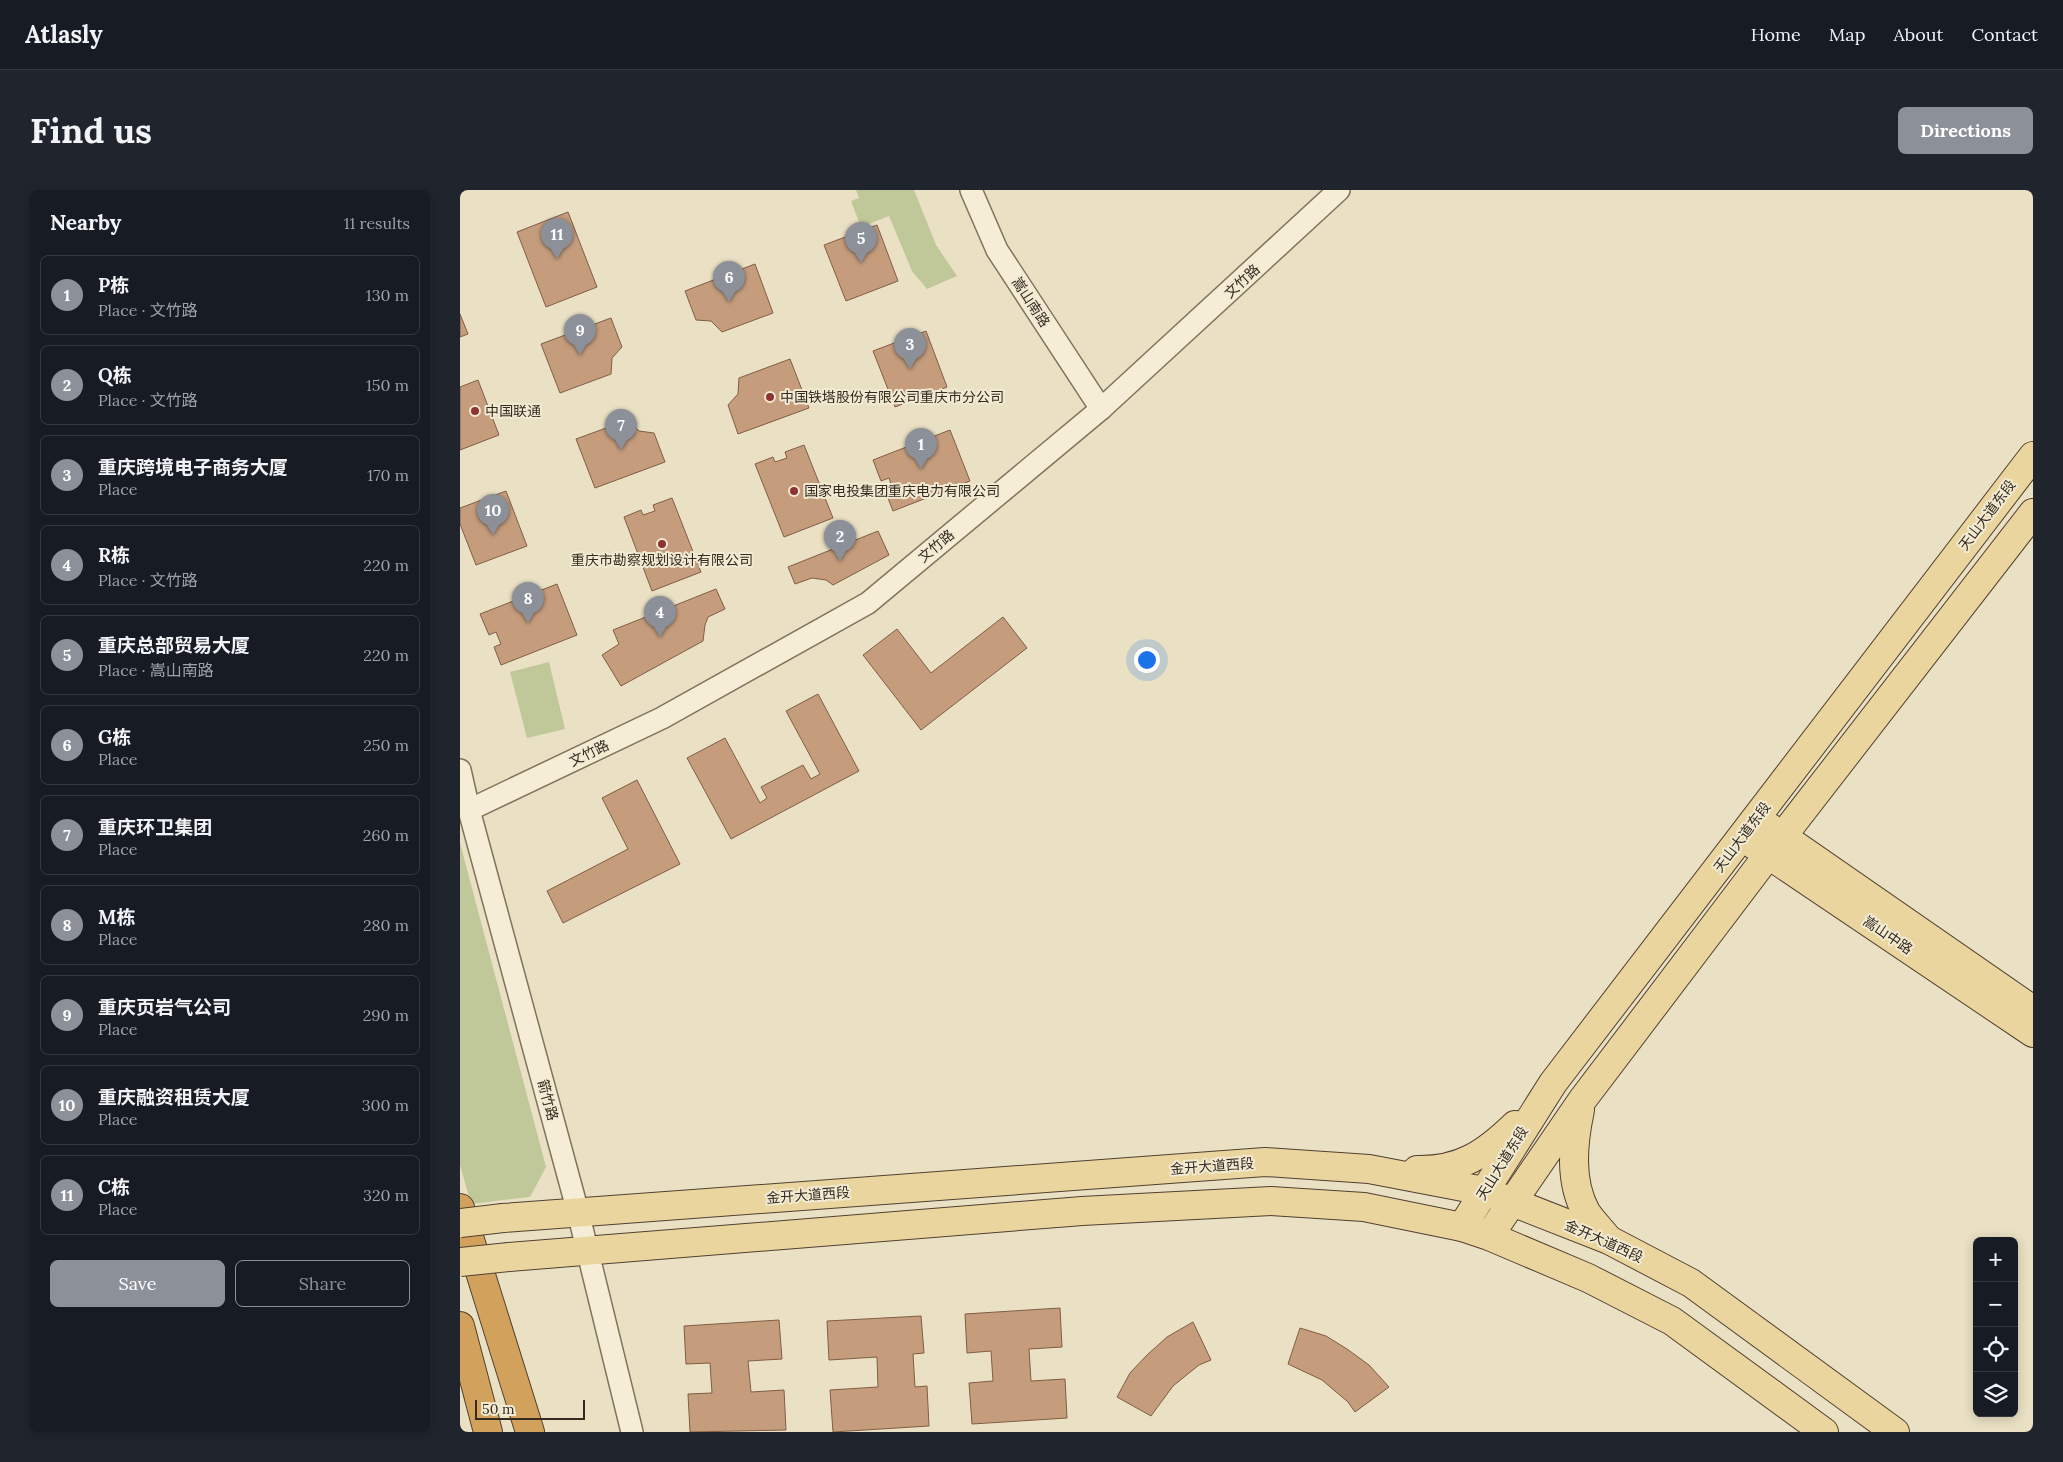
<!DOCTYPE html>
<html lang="en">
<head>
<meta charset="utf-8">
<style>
	:root { --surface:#171b24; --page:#20242c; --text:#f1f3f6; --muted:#9ea1a6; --line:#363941; --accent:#8c9099 }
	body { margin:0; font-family:Lora,"Noto Sans SC",serif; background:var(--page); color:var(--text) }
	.controls { position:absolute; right:15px; bottom:15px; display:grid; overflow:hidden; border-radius:8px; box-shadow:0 2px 12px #0003 }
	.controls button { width:45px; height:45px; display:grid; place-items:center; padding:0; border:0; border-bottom:1px solid var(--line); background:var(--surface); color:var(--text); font:25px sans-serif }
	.scale { position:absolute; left:15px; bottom:12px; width:110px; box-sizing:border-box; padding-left:5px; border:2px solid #342a1f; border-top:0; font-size:14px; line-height:18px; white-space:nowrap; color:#342a1f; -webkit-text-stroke:4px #f2ead3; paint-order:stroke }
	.you { position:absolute; left:686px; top:469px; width:18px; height:18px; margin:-12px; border:4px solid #fff; border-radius:50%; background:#1a73e8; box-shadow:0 0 0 8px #1a73e833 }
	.badge { display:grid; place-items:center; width:32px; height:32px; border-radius:50%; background:var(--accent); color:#fff; font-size:16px; font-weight:700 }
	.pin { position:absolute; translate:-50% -41px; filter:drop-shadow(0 1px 2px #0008) }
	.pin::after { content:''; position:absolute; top:26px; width:18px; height:15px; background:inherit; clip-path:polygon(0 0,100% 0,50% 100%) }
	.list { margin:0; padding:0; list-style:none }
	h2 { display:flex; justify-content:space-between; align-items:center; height:65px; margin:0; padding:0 20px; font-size:21px }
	h2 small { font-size:16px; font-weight:400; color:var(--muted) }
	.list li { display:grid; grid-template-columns:32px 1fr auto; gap:15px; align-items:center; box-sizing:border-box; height:80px; margin:0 10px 10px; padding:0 10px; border:1px solid var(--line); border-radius:8px }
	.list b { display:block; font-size:19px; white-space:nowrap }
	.list p { margin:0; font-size:16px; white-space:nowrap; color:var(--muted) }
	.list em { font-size:16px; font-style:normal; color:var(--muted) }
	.actions { display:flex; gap:10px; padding:15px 20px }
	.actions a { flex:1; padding:11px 0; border:1px solid var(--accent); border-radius:8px; text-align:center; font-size:18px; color:var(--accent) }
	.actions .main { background:var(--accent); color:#fff }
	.icon { flex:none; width:28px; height:28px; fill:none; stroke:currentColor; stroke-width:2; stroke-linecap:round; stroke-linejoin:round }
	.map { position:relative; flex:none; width:1573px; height:1242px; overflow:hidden; border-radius:8px }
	header { display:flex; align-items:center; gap:30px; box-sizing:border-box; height:70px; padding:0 25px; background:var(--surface); border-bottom:1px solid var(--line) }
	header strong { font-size:24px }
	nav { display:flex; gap:28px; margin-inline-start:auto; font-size:18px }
	.intro { display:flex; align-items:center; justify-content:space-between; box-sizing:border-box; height:120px; padding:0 30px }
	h1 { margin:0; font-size:35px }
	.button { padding:12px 22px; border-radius:8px; background:var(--accent); color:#fff; font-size:18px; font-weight:700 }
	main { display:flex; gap:30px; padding:0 30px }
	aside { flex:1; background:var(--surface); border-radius:8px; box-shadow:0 2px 12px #0003 }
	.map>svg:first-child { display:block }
</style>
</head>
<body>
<header>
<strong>Atlasly</strong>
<nav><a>Home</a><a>Map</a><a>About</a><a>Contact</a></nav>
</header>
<div class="intro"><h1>Find us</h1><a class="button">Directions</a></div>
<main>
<aside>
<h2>Nearby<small>11 results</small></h2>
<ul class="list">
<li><span class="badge">1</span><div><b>P栋</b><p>Place · 文竹路</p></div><em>130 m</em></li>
<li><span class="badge">2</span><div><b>Q栋</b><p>Place · 文竹路</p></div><em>150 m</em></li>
<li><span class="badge">3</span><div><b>重庆跨境电子商务大厦</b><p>Place</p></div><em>170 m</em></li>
<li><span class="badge">4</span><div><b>R栋</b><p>Place · 文竹路</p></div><em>220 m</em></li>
<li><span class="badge">5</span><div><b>重庆总部贸易大厦</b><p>Place · 嵩山南路</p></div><em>220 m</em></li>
<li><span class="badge">6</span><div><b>G栋</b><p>Place</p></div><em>250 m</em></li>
<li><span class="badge">7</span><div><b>重庆环卫集团</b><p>Place</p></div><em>260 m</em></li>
<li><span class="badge">8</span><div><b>M栋</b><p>Place</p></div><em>280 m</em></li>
<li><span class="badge">9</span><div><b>重庆页岩气公司</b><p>Place</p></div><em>290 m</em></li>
<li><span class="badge">10</span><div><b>重庆融资租赁大厦</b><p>Place</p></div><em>300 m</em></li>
<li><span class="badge">11</span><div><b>C栋</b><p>Place</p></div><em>320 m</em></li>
</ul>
<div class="actions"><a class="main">Save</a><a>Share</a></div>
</aside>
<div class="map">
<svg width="1573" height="1242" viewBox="0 0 1573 1242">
	<rect width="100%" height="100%" fill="#eae0c4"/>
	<g fill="#c0c799">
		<polygon points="396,0 454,0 476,55 497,86 467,99 452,81 429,26 401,37 391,11 399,8"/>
		<polygon points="89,472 105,539 67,548 50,482"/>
		<polygon points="0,653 86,977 70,1007 11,1014 0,975"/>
	</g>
	<g fill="#c59d7d" stroke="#805d44">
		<polygon points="108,22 137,97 86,117 57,42"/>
		<polygon points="417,35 438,91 386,111 364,55"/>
		<polygon points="295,74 313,123 262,142 251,131 236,130 225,101"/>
		<polygon points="0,124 8,144 0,147"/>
		<polygon points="151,128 162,157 152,168 151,184 100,203 81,154"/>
		<polygon points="466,141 487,197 435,217 413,161"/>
		<polygon points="330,169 349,218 278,244 268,215 278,204 279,188"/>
		<polygon points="18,190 39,245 0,260 0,197"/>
		<polygon points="168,230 179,241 194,243 205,272 135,298 116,249"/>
		<polygon points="490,240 510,291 433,321 426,303 433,300 429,288 421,291 413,270"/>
		<polygon points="344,255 373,328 324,347 295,274 313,267 315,272 327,268 325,262"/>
		<polygon points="46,301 67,356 16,375 0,334 0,318"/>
		<polygon points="212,308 241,382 192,401 164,327 181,320 183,325 195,321 193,315"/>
		<polygon points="418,341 429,365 373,395 366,390 352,388 335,394 328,377"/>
		<polygon points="97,394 117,445 41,475 34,457 41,454 36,442 29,445 20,424"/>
		<polygon points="256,399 265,419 248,427 245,435 243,451 161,496 142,465 159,454 153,440"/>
		<polygon points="543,427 567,458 461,540 403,465 437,439 471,483"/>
		<polygon points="358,504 399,581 271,649 227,568 265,548 300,613 307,608 301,597 343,575 351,589 360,584 326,521"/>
		<polygon points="177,590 220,674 103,733 87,701 168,659 142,608"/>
		<polygon points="600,1118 602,1157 569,1159 571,1191 605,1189 607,1228 512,1234 509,1193 533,1191 531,1161 507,1163 505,1124"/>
		<polygon points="461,1126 464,1163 453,1164 455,1197 467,1196 469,1236 373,1242 370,1200 418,1197 417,1167 369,1170 367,1131"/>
		<polygon points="319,1130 322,1169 288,1171 291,1202 324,1200 326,1240 230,1242 228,1204 252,1203 250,1173 226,1174 224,1136"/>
		<polygon points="733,1132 751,1170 739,1175 713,1196 691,1226 657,1207 670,1183 687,1165 707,1147"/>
		<polygon points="840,1138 866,1146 887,1159 909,1175 929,1197 895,1222 888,1212 862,1190 828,1174"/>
	</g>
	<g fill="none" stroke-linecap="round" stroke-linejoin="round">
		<defs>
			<g id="minor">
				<polyline points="511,0 537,60 641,219"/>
				<polyline points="0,580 9,620 118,1022 172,1242"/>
				<polyline points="9,620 202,528 408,413 641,219 879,0"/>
			</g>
			<g id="major">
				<polyline points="1309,637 1573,820"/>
				<polyline points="1294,655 1573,843"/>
				<path d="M1120,920C1113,953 1109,991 1126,1022C1132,1031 1141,1040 1148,1049"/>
				<path d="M957,980C1000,981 1025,964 1055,935"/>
				<polyline points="43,1028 805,972 909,979 1024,1001 1149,1050 1231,1093 1435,1242"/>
				<polyline points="1002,1037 1093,893 1573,266"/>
				<polyline points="1029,1046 1123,909 1308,665 1573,323"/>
				<polyline points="49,1067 622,1021 811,1011 904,1017 1002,1037 1029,1046 1128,1088 1212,1131 1364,1242"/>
			</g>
			<g id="highway">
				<polyline points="0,1018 70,1242"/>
				<polyline points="0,1136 28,1242"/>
			</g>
		</defs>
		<use href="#minor" stroke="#83725c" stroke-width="24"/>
		<use href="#major" stroke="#514030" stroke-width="30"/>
		<use href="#highway" stroke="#514030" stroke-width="30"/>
		<use href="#minor" stroke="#f6edd6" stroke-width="21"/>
		<use href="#major" stroke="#ead59f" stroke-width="28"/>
		<use href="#highway" stroke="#d2a15c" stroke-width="28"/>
		<defs>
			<g id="major-bridge">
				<polyline points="0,1033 43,1028"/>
				<polyline points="0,1072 49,1067"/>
			</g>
		</defs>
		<use href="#major-bridge" stroke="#514030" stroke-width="30" stroke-linecap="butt"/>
		<use href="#major-bridge" stroke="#ead59f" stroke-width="28"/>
	</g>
	<g fill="#8d3331" stroke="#f2ead3" stroke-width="2">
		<circle cx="310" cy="207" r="5"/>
		<circle cx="15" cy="221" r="5"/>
		<circle cx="334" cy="301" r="5"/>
		<circle cx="202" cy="354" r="5"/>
	</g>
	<g text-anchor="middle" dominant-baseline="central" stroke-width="4" stroke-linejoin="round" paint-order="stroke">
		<g font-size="14" fill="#342a1f" stroke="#f2ead3">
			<text transform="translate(782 91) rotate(-43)">文竹路</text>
			<text transform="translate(571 112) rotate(57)">嵩山南路</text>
			<text transform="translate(1527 325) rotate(-53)">天山大道东段</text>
			<text transform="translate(476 356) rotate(-40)">文竹路</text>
			<text transform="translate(129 563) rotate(-26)">文竹路</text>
			<text transform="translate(1282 647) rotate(-53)">天山大道东段</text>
			<text transform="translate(1428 745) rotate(34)">嵩山中路</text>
			<text transform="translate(88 910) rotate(75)">箭竹路</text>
			<text transform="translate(1042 973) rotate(-58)">天山大道东段</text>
			<text transform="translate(752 976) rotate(-4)">金开大道西段</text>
			<text transform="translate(348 1005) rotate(-4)">金开大道西段</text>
			<text transform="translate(1144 1051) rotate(24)">金开大道西段</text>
		</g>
		<g font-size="14" fill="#342a1f" stroke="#f2ead3" text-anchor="start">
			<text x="320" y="207">中国铁塔股份有限公司重庆市分公司</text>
			<text x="25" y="221">中国联通</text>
			<text x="344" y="301">国家电投集团重庆电力有限公司</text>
			<text x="202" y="370" text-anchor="middle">重庆市勘察规划设计有限公司</text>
		</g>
	</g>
</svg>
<div class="controls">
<button>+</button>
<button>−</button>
<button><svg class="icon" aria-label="locate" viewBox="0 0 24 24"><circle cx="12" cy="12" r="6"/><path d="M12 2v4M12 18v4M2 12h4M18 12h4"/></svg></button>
<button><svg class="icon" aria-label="layers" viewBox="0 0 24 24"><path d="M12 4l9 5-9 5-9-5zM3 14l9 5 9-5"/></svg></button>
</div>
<div class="scale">50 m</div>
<div class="you"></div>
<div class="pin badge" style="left:461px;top:279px">1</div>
<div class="pin badge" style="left:380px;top:371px">2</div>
<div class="pin badge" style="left:450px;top:179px">3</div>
<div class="pin badge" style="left:200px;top:447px">4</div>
<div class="pin badge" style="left:401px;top:73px">5</div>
<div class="pin badge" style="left:269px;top:112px">6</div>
<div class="pin badge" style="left:161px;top:260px">7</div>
<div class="pin badge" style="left:68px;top:433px">8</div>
<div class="pin badge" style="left:120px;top:165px">9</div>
<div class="pin badge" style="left:33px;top:345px">10</div>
<div class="pin badge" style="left:97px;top:69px">11</div>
</div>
</main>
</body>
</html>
